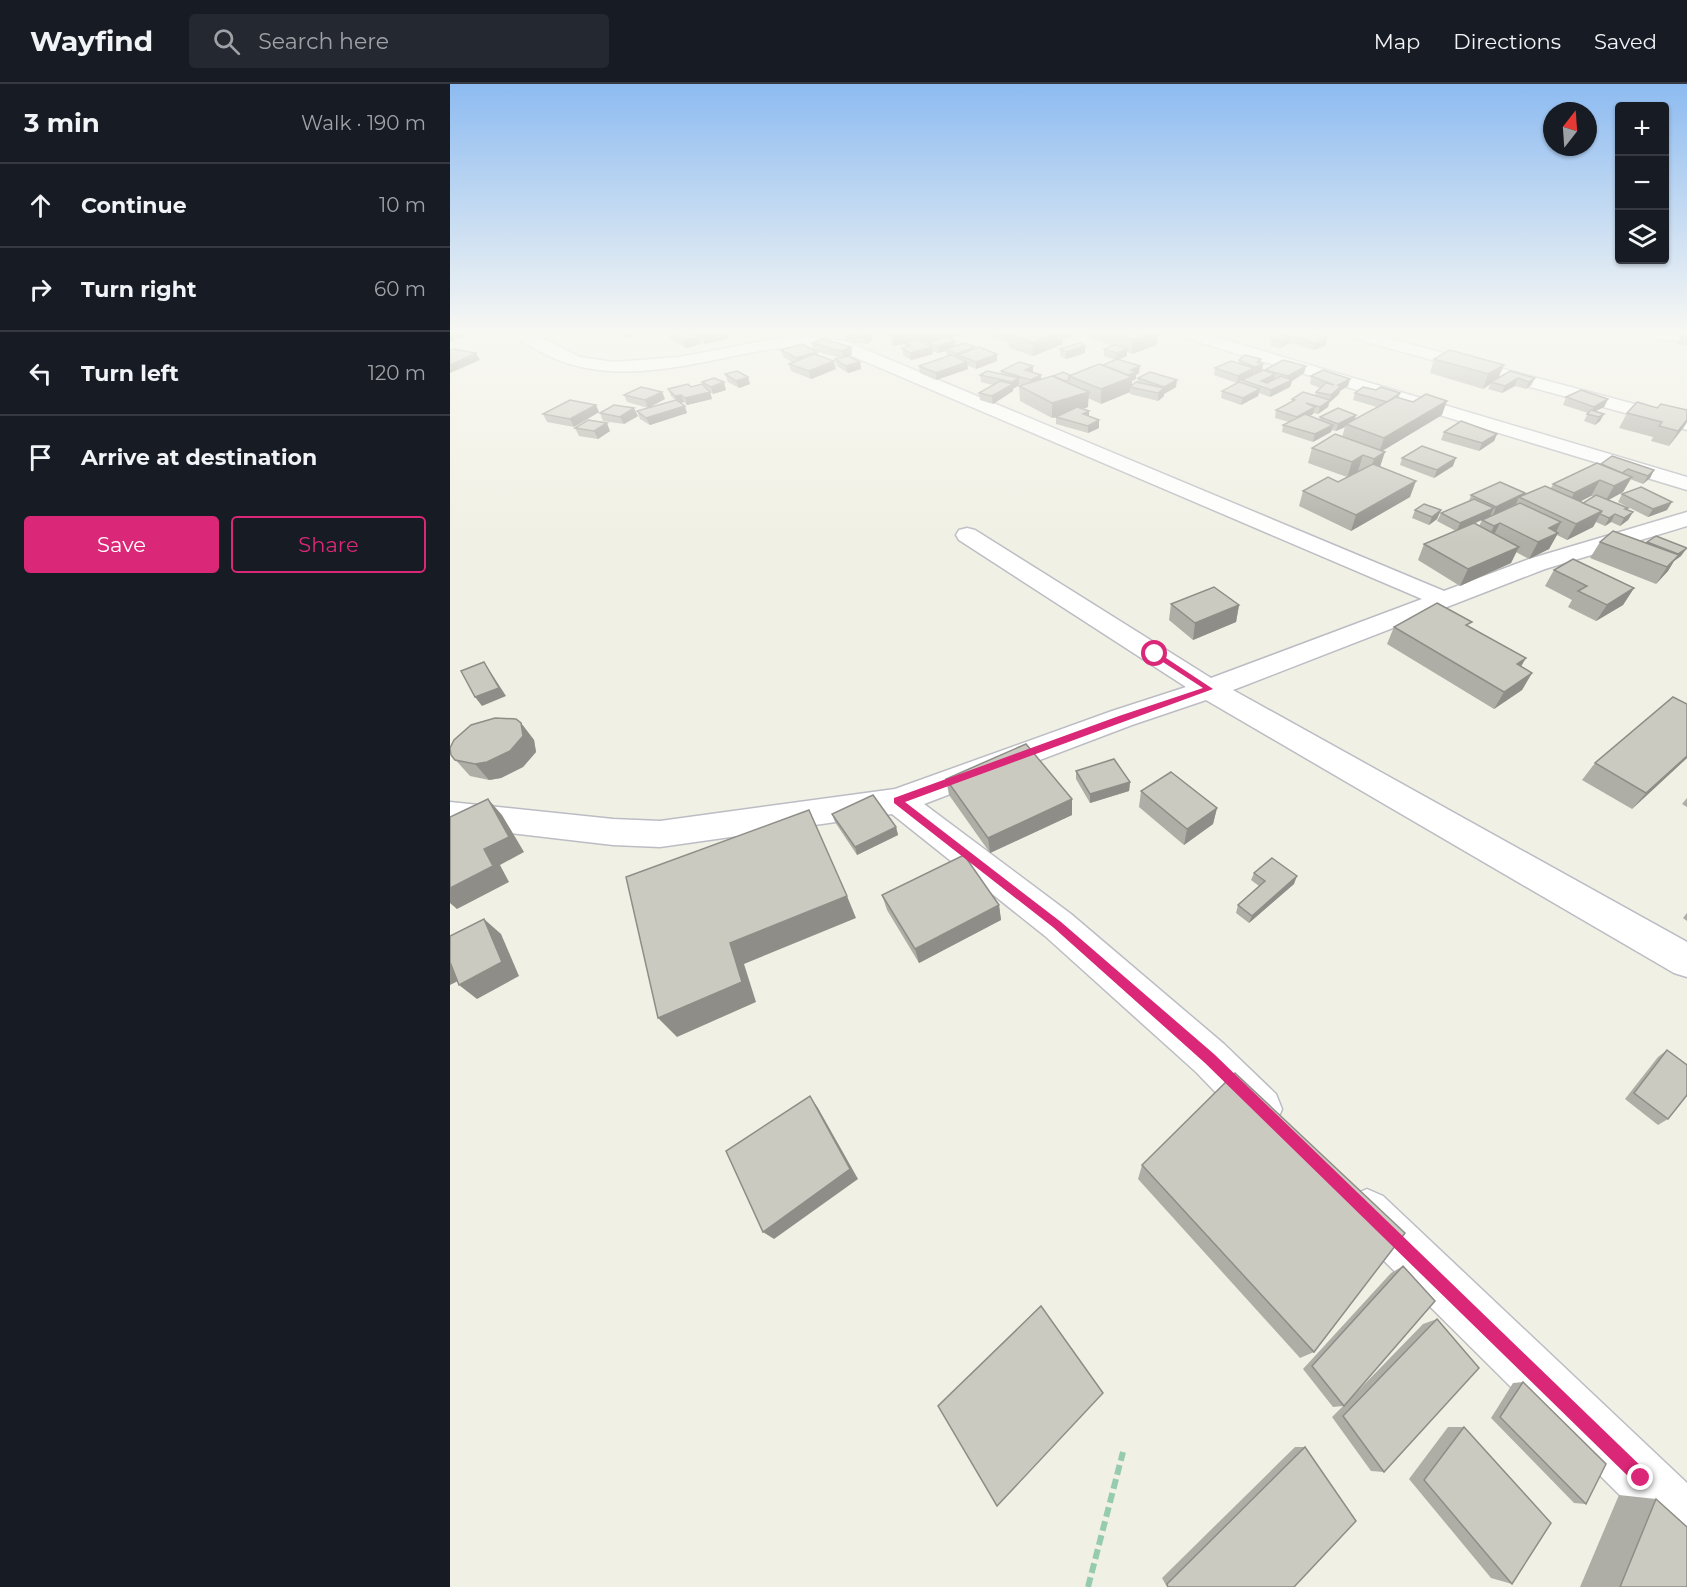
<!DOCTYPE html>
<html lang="en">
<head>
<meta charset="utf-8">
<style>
	:root { --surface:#171b24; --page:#242831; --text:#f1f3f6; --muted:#9ea1a6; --line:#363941; --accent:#db2777 }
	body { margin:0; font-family:Montserrat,sans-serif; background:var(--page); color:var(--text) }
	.controls { position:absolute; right:18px; top:18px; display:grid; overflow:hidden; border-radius:6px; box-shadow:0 2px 4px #0004 }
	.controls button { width:54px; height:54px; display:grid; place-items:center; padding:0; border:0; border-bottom:2px solid var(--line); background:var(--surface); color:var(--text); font:30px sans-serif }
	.compass { position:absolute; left:1093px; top:18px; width:54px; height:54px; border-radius:50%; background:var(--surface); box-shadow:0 2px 4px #0004; rotate:17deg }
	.stop { position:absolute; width:18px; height:18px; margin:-14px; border:4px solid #db2777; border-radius:50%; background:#fff }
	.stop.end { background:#db2777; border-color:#fff; box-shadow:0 2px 6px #0008 }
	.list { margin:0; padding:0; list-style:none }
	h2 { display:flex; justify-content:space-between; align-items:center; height:78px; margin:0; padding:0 24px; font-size:26px }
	h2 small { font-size:20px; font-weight:400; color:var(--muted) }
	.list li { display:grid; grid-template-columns:39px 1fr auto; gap:18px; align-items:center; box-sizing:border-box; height:84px; padding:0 24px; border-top:2px solid var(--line) }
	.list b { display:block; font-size:22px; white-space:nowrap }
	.list em { font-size:20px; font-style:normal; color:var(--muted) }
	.actions { display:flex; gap:12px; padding:18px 24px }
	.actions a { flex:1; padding:14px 0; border:2px solid var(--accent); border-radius:6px; text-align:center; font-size:21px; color:var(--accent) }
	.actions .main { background:var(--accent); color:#fff }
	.icon { flex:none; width:33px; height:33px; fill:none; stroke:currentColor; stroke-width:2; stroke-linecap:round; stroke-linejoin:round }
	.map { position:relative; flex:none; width:1237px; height:1503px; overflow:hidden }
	header { display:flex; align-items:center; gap:36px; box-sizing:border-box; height:84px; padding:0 30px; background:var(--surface); border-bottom:2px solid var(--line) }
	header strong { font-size:28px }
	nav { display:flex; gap:33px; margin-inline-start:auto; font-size:21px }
	.search { width:420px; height:54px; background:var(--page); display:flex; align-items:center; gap:15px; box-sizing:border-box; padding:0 21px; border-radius:6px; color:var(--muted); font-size:22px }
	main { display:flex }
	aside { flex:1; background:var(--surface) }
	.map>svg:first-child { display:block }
</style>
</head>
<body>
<header>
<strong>Wayfind</strong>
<div class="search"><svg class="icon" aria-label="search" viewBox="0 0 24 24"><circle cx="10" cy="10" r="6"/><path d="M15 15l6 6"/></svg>Search here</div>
<nav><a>Map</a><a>Directions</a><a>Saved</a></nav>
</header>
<main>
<aside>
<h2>3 min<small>Walk · 190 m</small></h2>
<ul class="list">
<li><svg class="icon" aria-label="ahead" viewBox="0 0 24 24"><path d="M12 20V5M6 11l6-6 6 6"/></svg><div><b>Continue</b></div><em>10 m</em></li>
<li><svg class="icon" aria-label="right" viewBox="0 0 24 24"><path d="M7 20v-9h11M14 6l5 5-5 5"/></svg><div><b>Turn right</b></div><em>60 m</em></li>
<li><svg class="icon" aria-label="left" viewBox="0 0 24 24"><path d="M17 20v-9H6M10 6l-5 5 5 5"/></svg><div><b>Turn left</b></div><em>120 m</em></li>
<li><svg class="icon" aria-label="arrive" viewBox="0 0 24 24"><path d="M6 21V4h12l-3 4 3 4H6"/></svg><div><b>Arrive at destination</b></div></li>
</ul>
<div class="actions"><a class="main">Save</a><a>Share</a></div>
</aside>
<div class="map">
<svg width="1237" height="1503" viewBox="0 0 1237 1503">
	<rect width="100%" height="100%" fill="#f0f0e4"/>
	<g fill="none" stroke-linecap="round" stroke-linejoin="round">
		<defs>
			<g id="minor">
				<path d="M63,249H82L130,273L164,278L229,273L325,255L357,253L395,257L994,507L1079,475L1237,428V442L1095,485L783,606L1237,858V893L1224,889L756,616L682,641L474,720L621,830L774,960L826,1010L832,1025L826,1040L811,1046L796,1040L746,988L595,852L442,730L210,763L163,761L0,742V718L163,735L210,737L445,705L662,627L736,603L509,456L506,451L509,446L517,444L525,446L761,594L972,515L386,265C365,263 344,262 322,265C245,277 163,308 89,267C81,262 69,257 63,249Z"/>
				<polygon points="727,249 752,249 1237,393 1237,406 729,252"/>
				<polygon points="893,249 919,249 1237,334 1237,346 895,252"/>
				<polygon points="1237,249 1237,257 1205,255 1197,250"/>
				<polygon points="917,1105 933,1112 1237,1399 1237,1467 1217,1458 901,1144 894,1128 901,1112"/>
			</g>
		</defs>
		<use href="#minor" stroke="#bcbdc4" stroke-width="3"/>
		<polyline stroke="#96cbb0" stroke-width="6" stroke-dasharray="10 4.5" stroke-linecap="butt" points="638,1503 673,1368"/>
		<use href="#minor" fill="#fff" fill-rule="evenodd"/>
	</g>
	<g fill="#afaea6" fill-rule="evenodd">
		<polygon points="0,249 24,249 10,254 4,252 6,256 0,258"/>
		<polygon points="163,249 193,249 178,254 171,250 166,251"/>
		<polygon points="218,249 278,249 279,254 255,260 250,257 251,260 236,264 220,255"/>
		<polygon points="396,249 421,249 422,255 418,260 396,258 394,251"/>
		<polygon points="438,249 515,249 501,255 506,262 525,263 525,265 547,270 547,277 526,285 517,281 518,285 486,296 470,289 469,282 497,273 496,267 488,269 482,267 483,270 461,276 453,271 452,264 456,263 455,260 443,262"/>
		<polygon points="539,249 623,249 623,252 614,255 613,254 613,260 583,272 559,264 558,259 539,253"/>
		<polygon points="628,249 708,249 707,261 682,270 677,268 677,272 668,276 689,289 686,291 686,295 682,297 682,302 687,298 688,294 726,303 714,310 714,312 708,317 680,310 680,308 651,320 638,314 638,323 633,325 649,344 638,349 606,340 606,333 602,334 570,317 569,302 573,301 569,300 569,301 563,305 563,307 543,320 530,316 529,309 543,301 531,298 530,291 551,290 551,287 583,289 591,295 619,291 653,281 665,276 654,272 654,265 662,262"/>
		<polygon points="833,249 876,261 864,266 840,259 830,264 820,262 821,255 832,251"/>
		<polygon points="1237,250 1237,262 1227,260 1230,253"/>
		<polygon points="362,259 401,263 402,270 399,272 410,278 411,285 398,289 387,282 385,275 390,274 365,267 367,268 368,272 386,285 361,295 341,287 339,280 343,279 333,273 331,266 363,266"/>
		<polygon points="635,262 635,269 616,275 610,272 610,265"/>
		<polygon points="1000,266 1048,294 1085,294 1081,301 1076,305 1065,302 1052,309 1038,305 1041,299 1033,305 980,289 984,275"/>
		<polygon points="789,276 810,279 812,287 815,287 815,286 856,282 854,289 842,297 840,303 820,313 809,309 808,312 791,321 771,314 772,307 791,299 792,296 787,299 764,291 765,284 789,279"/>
		<polygon points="275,290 300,300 289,304 278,298"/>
		<polygon points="861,292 900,295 898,302 890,307 889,310 879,319 878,323 868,330 863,329 863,330 860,332 869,336 870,333 904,335 927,323 903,316 905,309 926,306 950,309 949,314 992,331 932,367 930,382 960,413 901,447 849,422 853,407 888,398 897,393 858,379 862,364 892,353 895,343 886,347 882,346 881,348 863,358 832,348 833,341 839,338 825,334 826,326 842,317 842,315 865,312 866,308 870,304 860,300"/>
		<polygon points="252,298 276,306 263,310 260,308 262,315 237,321 234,318 230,319 237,329 200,341 190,335 187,327 225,316 221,312 218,305 253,302"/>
		<polygon points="212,308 215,315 198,324 177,318 174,311"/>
		<polygon points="1116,313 1158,315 1154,323 1145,327 1154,330 1150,337 1145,341 1134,337 1138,329 1113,321"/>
		<polygon points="1207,324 1237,326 1237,338 1219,362 1201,357 1203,353 1169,344 1177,329"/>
		<polygon points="149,328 124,343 97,338 93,330"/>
		<polygon points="150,329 188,332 174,340 153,337"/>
		<polygon points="125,344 160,347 148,355 129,352"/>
		<polygon points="994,348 1047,350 1044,357 1029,367 991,356"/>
		<polygon points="952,374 1003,382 984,394 950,381"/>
		<path d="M1151,380L1204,386L1200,394L1193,400L1180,395L1173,408L1158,416L1183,428L1178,436L1170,442L1161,438L1155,442L1146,438L1143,443L1117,456L1107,451L1099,465L1079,475L1066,468L1061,479L1010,502L968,476L974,460L1006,447L987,437L991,429L1019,417L1021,411L1075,409V411L1101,404L1103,400ZM1141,412L1144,413L1133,419L1130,417ZM1032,436L1029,442L1024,440Z"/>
		<polygon points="1172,410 1217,426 1198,433 1168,418"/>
		<polygon points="965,426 991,426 987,435 979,441 962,434"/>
		<polygon points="1150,458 1196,459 1197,458 1231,472 1224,477 1218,487 1206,500 1140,474"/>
		<polygon points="1104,486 1184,504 1173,521 1146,537 1118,523 1122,516 1095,502"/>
		<polygon points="721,520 789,521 786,538 743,556 719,536"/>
		<polygon points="944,543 1019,543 1071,583 1082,589 1072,606 1044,625 937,560"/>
		<polygon points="1237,620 1237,674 1182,725 1132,696 1145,679"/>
		<polygon points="71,639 84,656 86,668 73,683 51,694 39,696 20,692 1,671"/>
		<polygon points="626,687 680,698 679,707 640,719 626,695"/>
		<polygon points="496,695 622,715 622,731 540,769 499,711"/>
		<polygon points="691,707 767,724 763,740 734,761 689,723"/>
		<polygon points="1237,714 1237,723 1232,720"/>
		<polygon points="382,730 446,743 448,751 407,771 385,738"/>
		<polygon points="804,789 844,800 799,839 786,829 788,821 809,802 801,796"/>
		<polygon points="432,811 549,821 551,836 469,879 437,826"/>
		<polygon points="1237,829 1237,837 1233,834"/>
		<polygon points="1217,966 1218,1035 1208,1041 1175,1015 1208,973"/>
		<polygon points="692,1081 864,1268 850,1274 688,1095"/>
		<polygon points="953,1182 901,1314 973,1240 987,1235 934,1388 921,1387 882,1333 893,1322 883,1323 853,1285 941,1189"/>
		<polygon points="1073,1298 1136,1420 1124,1419 1041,1334 1063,1299"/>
		<polygon points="998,1343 1014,1343 1062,1500 1041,1494 959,1395"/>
		<polygon points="845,1363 855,1363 844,1503 717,1503 712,1494"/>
		<polygon points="1169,1411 1206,1415 1237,1503 1130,1503"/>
	</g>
	<g fill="#8e8d87">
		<polygon points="3,249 6,256 0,258 0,250"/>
		<polygon points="7,249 24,249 10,254"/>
		<polygon points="176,249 193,249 178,254"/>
		<polygon points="267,249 278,249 279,254 255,260 253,253"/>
		<polygon points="308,249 318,249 309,252"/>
		<polygon points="420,249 421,249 422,255 418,260 417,253"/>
		<polygon points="441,249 490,249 490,256 458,260 455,259 455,260 443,262"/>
		<polygon points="497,249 515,249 497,256"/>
		<polygon points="605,249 613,249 613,260 583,272 583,259"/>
		<polygon points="614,249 623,249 623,252 614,255"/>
		<polygon points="701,249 708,249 707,261 682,270 682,256"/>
		<polygon points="841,252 840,259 830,264 832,257"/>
		<polygon points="248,253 251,260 236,264 233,257"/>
		<polygon points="877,254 876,261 864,266 865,260"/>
		<polygon points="505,257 506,263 496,265 496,267 488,269 487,262"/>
		<polygon points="635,262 635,269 616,275 616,268"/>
		<polygon points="401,263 402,270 393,274 391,267"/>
		<polygon points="482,263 483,270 461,276 460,269"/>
		<polygon points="525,263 526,270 508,271 509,276 507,277 506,270"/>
		<polygon points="677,265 677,272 666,276 667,269"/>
		<polygon points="367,268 369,275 348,281 346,274"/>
		<polygon points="26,269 30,276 0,289 0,281"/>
		<polygon points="547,270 547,277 526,285 526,278"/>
		<polygon points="811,275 810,281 813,280 812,287 804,290 805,283 807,278"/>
		<polygon points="384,277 386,285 361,295 359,287"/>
		<polygon points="410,278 411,285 398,289 396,282"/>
		<polygon points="517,278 518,285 486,296 486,289"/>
		<polygon points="1054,281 1048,295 1033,305 1038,290"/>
		<polygon points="583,282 583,290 575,286"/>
		<polygon points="690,282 689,289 686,291 686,295 682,297 682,303 680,303 680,308 651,320 651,305 681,286"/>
		<polygon points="856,282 854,289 842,297 840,303 820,313 821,306 837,298 838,292"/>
		<polygon points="804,284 803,291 787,299 788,292"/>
		<polygon points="825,290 824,298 812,303 811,297"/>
		<polygon points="591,291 591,298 581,304 581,296"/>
		<polygon points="298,293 300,300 289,304 286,297"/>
		<polygon points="569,294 569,301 563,305 563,307 543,320 542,312 562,300 562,298"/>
		<polygon points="1068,294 1065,302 1052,309 1055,302"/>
		<polygon points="1085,294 1081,301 1076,305 1079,298"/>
		<polygon points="900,295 898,302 890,307 889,310 879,319 881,311 888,301"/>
		<polygon points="727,296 726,303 714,310 714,303"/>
		<polygon points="274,298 276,306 263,310 261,303"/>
		<polygon points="714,304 714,312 708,317 708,309"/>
		<polygon points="810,305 808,312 791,321 793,314"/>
		<polygon points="212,308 215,315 198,324 195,316"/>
		<polygon points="260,308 262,315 237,321 235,314"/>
		<polygon points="639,308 638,323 602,334 602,319"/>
		<polygon points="231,311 234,318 228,320 225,312"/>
		<polygon points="1158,315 1154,323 1140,330 1144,323"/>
		<polygon points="880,316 878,323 868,330 870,323"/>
		<polygon points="997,317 992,331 929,369 934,354"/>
		<polygon points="146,321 149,328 124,343 120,335"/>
		<polygon points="235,322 237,329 200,341 196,334"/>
		<polygon points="865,323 863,330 845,341 847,333"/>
		<polygon points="184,324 188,332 174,340 170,333"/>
		<polygon points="639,327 639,335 633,330"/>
		<polygon points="1154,330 1150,337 1145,341 1149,333"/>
		<polygon points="906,331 904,338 896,340 895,343 886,347 888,340"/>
		<polygon points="649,336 649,344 638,349 638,342"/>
		<polygon points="1237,336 1237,338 1234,343 1219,362 1228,347"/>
		<polygon points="157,339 160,347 148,355 144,347"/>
		<polygon points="883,341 881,348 863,358 865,350"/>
		<polygon points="1047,350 1044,357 1029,367 1032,359"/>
		<polygon points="935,368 930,383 919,390 924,375"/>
		<polygon points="913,371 908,387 897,394 902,378"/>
		<polygon points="1006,374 1003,382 984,394 987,386"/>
		<polygon points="1204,386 1200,394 1193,400 1198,392"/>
		<polygon points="1182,393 1173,408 1155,418 1164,402"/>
		<polygon points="1150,396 1141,412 1116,425 1124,409"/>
		<polygon points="966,397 960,413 901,447 906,431"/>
		<polygon points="1075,409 1073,415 1069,413 1066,420 1043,431 1046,423"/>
		<polygon points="1222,418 1217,426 1198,433 1203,425"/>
		<polygon points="1044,424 1040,432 1007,447 1010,439"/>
		<polygon points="991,426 987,435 979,441 982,433"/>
		<polygon points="1152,427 1143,443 1117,456 1126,440"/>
		<polygon points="1183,428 1178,436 1170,442 1174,434"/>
		<polygon points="1165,430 1161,438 1155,442 1159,434"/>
		<polygon points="1111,438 1105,450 1108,449 1099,465 1079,475 1088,458 1099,444"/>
		<polygon points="1050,439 1042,455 1036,458 1044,442"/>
		<polygon points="1069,463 1061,479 1010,502 1018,485"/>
		<polygon points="1237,464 1231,472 1224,477 1218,487 1206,500 1217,483 1228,470"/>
		<polygon points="1184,504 1173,521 1146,537 1157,521"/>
		<polygon points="789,521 786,538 743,556 745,539"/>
		<polygon points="1076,574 1066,591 1067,580"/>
		<polygon points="34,578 56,612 32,622 25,613"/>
		<polygon points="1082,589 1072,606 1044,625 1054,608"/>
		<polygon points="71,639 84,656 86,668 73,683 51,694 39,696 25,680"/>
		<polygon points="1237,672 1237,674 1182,725 1196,709"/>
		<polygon points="680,698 679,707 640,719 640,710"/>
		<polygon points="38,715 52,731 74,768 50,781 59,798 7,825 0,819 0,804 34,765"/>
		<polygon points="622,715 622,731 540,769 538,754"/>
		<polygon points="767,724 763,740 734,761 737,745"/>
		<polygon points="446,743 448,751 407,771 405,763"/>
		<polygon points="847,792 844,800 799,839 802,832"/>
		<polygon points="397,812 406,834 294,880 306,918 227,953 208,934 280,859"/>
		<polygon points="549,821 551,836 469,879 465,865"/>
		<polygon points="34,835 51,850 69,892 27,915 9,901"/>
		<polygon points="0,877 18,892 0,901"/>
		<polygon points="360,1012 368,1024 408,1095 324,1155 313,1148"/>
	</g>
	<g fill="#cbcac1" stroke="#8e8d87" stroke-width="1.5">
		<polygon points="220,249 242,249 248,253 233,257"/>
		<polygon points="245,249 267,249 253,253"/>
		<polygon points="396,249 420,249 417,253 394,251"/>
		<polygon points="549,249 561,249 558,251 558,252"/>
		<polygon points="561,249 605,249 583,259 558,251"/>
		<polygon points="664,249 701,249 682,256"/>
		<polygon points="862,249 877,254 865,260 841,252 832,257 821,255 830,250 836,252 833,249"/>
		<polygon points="1234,249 1237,250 1237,254 1230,253"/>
		<polygon points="496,253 505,257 487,262 478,259"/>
		<polygon points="372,255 401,263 391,267 362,259"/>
		<polygon points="468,256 482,263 460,269 452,264 461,262 455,259"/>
		<polygon points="515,259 525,263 506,270 496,265"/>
		<polygon points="629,259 635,262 616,268 610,265"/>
		<polygon points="352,260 367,268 346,274 331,266"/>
		<polygon points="665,261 677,265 667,269 654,265"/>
		<polygon points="529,263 547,270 526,278 508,271"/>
		<polygon points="3,265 26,269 0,281 0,267"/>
		<polygon points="1000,266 1054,281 1038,290 984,275"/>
		<polygon points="364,270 384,277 359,287 339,280"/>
		<polygon points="501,271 517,278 486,289 469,282"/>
		<polygon points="795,271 811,275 807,278 813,280 805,283 789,276"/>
		<polygon points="399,272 410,278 396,282 385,275"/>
		<polygon points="667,275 690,282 681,286 686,288 678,291 653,281"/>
		<polygon points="833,276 856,282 838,292 815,286"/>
		<polygon points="781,277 804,284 788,292 765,284"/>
		<polygon points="569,278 583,282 575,286 591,291 581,296 551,287"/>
		<polygon points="649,280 682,293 651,305 619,292"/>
		<polygon points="813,286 825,290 811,297 817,299 831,292 842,296 821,306 792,296"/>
		<polygon points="873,286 900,295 888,301 891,302 881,311 866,308 876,299 884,301 861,292"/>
		<polygon points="287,287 298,293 286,297 275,290"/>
		<polygon points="537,287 569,294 562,298 530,291"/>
		<polygon points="1060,287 1085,294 1079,298 1068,294 1055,302 1041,298"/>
		<polygon points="613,288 619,291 619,296 615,297 603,292"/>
		<polygon points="700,288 727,296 714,303 688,294"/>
		<polygon points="602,292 639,308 602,319 569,302"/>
		<polygon points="264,294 274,298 261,303 252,298"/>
		<polygon points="550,297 563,300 542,312 529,309"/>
		<polygon points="686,298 714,304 708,309 680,303"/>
		<polygon points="789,298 810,305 793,314 772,307"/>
		<polygon points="238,300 241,303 252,300 260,308 235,314 231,311 225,312 218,305"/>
		<polygon points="191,303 212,308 195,316 174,311"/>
		<polygon points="913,303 926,306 931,303 950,309 937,318 905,309"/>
		<polygon points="1131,306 1158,315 1144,323 1116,313"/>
		<polygon points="853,308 880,316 870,323 856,319 865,323 847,333 826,326 845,316 842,315"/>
		<polygon points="976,310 997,317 934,354 896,340 946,313 963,318"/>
		<polygon points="120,316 146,321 120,335 93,330"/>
		<polygon points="226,316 235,322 196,334 187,327"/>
		<polygon points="1187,318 1207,324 1211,320 1237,326 1237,336 1228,347 1209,342 1212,338 1177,329"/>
		<polygon points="164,321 184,324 170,333 150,329"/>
		<polygon points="627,323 639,327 633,330 649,336 638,342 606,333"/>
		<polygon points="888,324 906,331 888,340 870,333"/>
		<polygon points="1141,326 1154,330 1149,333 1137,330"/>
		<polygon points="855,330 883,341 865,350 833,341"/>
		<polygon points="138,336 157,339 144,347 125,344"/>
		<polygon points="1011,337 1047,350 1032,359 994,348"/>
		<polygon points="885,350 935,368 924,375 913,371 902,378 862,364"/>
		<polygon points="972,362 1006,374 987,386 952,374"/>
		<polygon points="1162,372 1204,386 1198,392 1178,385 1172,389 1151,380"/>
		<polygon points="1147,379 1182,393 1164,402 1150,396 1124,409 1103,400"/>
		<polygon points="923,380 966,397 906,431 853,407 878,393 888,398"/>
		<polygon points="1050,398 1075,409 1046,423 1021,411"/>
		<polygon points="1095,402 1152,427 1126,440 1069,413"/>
		<polygon points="1191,403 1222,418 1203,425 1172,410"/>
		<polygon points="1146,411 1178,424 1175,425 1183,428 1174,434 1165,430 1159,434 1150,430 1152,427 1133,419"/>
		<polygon points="1024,415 1044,424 1010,439 991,429"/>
		<polygon points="1070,419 1111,438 1099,444 1108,449 1088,458 1050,439 1044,442 1032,436"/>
		<polygon points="974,420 991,426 982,433 965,426"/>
		<polygon points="1024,439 1069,463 1018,485 974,460"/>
		<polygon points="1163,447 1229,471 1217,483 1150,458"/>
		<polygon points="1206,452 1237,464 1228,470 1197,458"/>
		<polygon points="1123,475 1184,504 1157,521 1128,507 1137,502 1104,486"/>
		<polygon points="764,503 789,521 745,539 721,520"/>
		<polygon points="987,519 1022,538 1016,541 1076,574 1067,580 1082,589 1054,608 944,543"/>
		<polygon points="34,578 49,604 25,613 11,587"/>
		<polygon points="1223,613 1237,620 1237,672 1196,709 1145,679"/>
		<polygon points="45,634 66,635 71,639 73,652 60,667 37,678 25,680 5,676 1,671 0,664 4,656 21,641"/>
		<polygon points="576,660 622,715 538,754 496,695"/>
		<polygon points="664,675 680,698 640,710 626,687"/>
		<polygon points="721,688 767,724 737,745 691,707"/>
		<polygon points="423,711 446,743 405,763 382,730"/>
		<polygon points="38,715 59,753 34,765 43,782 0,804 0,733"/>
		<polygon points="359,726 397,812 280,859 292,898 208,934 176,793"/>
		<polygon points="514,771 549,821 465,865 432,811"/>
		<polygon points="822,774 847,792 802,832 788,821 815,797 804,789"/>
		<polygon points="34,835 52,878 9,901 0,878 0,852"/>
		<polygon points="1217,966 1237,981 1237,1011 1218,1035 1184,1009"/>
		<polygon points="785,989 955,1149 864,1268 692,1081"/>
		<polygon points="360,1012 400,1085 313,1148 276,1067"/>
		<polygon points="953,1182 985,1217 894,1322 862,1282"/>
		<polygon points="591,1222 653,1309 547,1422 488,1322"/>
		<polygon points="987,1235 1029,1284 934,1388 893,1332"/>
		<polygon points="1073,1298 1156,1380 1136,1420 1050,1333"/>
		<polygon points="1014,1343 1101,1439 1062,1500 974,1396"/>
		<polygon points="855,1363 906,1437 844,1503 718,1503 717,1500"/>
		<polygon points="1206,1415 1237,1443 1237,1503 1170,1503"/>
	</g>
	<linearGradient id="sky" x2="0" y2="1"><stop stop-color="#8dbbf1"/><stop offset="0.54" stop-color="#f8f8f3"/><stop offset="1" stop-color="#f8f8f3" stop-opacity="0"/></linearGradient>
	<rect width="1237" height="460" fill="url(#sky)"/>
	<polygon fill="#db2777" points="702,568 707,568 763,605 455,718 611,838 764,970 1197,1388 1199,1394 1197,1399 1191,1402 1185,1399 755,979 604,844 444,719 444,714 669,632 753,604 702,571"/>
</svg>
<div class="controls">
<button>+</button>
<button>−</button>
<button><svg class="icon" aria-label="layers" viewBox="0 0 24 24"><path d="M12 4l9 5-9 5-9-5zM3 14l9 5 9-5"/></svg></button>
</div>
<svg class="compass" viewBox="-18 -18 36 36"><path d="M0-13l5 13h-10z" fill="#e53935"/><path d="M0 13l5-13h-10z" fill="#9ea1a6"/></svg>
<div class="stop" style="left:705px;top:570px"></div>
<div class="stop end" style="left:1191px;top:1394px"></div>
</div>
</main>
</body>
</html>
